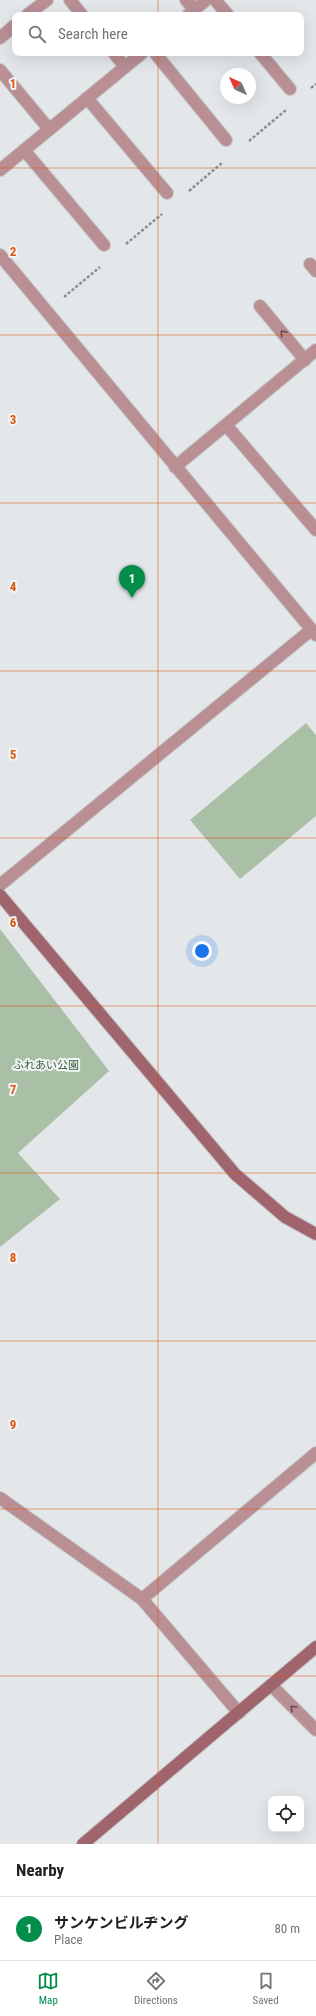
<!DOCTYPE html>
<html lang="en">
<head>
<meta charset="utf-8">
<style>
	:root { --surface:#fff; --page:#f6f6f6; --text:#202124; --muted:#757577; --line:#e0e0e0; --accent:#038d4a }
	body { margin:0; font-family:"Roboto Condensed","Noto Sans JP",sans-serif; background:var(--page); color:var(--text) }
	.controls { position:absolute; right:12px; bottom:12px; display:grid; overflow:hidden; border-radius:8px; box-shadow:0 4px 16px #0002 }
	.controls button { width:36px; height:36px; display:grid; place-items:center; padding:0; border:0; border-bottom:1px solid var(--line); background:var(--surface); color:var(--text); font:20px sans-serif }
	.compass { position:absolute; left:220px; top:68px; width:36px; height:36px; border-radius:50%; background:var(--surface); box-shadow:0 4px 16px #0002; rotate:315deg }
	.you { position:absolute; left:202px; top:951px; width:14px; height:14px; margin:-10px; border:3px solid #fff; border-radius:50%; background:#1a73e8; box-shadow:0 0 0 6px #1a73e833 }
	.badge { display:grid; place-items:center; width:26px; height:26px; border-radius:50%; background:var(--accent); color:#fff; font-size:13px; font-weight:700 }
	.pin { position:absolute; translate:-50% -33px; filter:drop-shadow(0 1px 2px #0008) }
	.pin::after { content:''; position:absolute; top:21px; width:14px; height:12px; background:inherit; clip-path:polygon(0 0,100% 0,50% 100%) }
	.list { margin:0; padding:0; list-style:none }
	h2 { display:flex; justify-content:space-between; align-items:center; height:52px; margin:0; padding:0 16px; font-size:17px }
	h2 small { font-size:13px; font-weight:400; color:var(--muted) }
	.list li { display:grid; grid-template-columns:26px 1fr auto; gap:12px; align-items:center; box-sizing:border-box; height:64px; padding:0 16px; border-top:1px solid var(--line) }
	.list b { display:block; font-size:15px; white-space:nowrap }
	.list p { margin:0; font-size:13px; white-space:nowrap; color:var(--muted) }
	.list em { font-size:13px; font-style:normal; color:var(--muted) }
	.icon { flex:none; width:22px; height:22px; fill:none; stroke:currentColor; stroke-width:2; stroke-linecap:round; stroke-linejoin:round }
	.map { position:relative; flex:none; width:316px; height:1844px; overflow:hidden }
	.search { position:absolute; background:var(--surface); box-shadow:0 4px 16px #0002; left:12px; right:12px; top:12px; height:44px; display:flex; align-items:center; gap:10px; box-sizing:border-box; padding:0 14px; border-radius:8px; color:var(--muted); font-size:15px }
	.sheet { height:116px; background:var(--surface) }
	nav { display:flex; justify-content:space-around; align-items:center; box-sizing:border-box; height:56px; border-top:1px solid var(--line); background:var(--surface); font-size:11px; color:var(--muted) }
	nav a { display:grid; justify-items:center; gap:2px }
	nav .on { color:var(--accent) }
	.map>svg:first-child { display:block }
</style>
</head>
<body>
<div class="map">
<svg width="316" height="1844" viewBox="0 0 316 1844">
	<rect width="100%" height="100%" fill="#e4e7ea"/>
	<g fill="#aac0a6">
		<polygon points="306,723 316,735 316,816 240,879 190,820"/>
		<polygon points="0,929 109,1071 18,1153 60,1199 0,1247"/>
	</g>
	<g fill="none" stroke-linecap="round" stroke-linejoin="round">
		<defs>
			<g id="lane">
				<polyline points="310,264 316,271"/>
				<polyline points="260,306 305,360"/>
				<polyline points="226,425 316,530"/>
				<polyline points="175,467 316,350"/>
				<polyline points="271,1685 316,1730"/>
			</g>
			<g id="street">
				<polyline points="70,0 82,15"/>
				<polyline points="186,0 195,10"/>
				<polyline points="215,0 228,15"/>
				<polyline points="27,15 47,0"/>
				<polyline points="188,15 206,0"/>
				<polyline points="0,38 15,25"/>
				<polyline points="114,53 125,67"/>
				<polyline points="155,53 226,140"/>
				<polyline points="260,53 290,89"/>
				<polyline points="0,70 49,129"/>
				<polyline points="87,98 167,193"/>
				<polyline points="24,150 104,245"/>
				<polyline points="0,170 142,53"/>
				<polyline points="0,255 316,635"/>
				<polyline points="0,885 311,630"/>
				<polyline points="0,1498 142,1599 239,1713"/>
				<polyline points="142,1599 316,1453"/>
			</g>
			<g id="secondary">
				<polyline points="0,895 235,1174 285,1217 316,1234"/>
				<polyline points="83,1844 316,1647"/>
			</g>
		</defs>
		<use href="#lane" stroke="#c3c5c8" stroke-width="14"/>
		<use href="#street" stroke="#c3c5c8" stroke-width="14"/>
		<use href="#secondary" stroke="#c3c5c8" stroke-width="14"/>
		<g stroke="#8b8d8f" stroke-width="2.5" stroke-dasharray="3 2" stroke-linecap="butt">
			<polyline points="311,88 316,84"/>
			<polyline points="249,141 286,110"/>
			<polyline points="189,191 223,162"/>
			<polyline points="126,244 162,214"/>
			<polyline points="64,297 100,267"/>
		</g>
		<use href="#lane" stroke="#b98f94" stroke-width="12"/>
		<use href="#street" stroke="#b98f94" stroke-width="12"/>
		<use href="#secondary" stroke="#a0646d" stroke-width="12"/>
	</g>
	<defs><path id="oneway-chevron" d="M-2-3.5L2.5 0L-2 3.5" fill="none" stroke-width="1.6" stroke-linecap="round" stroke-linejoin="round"/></defs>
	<g stroke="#5e4b4e">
		<use href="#oneway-chevron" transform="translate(283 333) rotate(-130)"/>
		<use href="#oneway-chevron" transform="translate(293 1708) rotate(-135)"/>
	</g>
	<path fill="none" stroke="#dd560c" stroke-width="1" stroke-opacity="0.55" d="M158,0V15M158,53V1844M0,168H316M0,335H316M0,503H316M0,671H316M0,838H316M0,1006H316M0,1173H316M0,1341H316M0,1509H316M0,1676H316"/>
	<g text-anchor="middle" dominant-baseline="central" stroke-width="4" stroke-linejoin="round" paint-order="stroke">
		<g font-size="11" fill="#345c2e" stroke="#f1f5f7">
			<text x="46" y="1065">ふれあい公園</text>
		</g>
	</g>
	<g font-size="13" text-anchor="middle" font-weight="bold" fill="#dd560c" stroke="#f1f5f7" stroke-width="4" stroke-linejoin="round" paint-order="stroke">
		<text x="13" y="88">1</text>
		<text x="13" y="256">2</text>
		<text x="13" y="424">3</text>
		<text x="13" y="591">4</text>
		<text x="13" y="759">5</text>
		<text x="13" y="927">6</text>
		<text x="13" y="1094">7</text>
		<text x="13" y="1262">8</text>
		<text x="13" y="1429">9</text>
	</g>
</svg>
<div class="controls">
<button><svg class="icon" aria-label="locate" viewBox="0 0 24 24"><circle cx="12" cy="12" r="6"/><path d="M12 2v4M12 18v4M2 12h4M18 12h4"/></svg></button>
</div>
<svg class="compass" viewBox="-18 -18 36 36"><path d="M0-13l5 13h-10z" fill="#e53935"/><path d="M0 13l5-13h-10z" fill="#757577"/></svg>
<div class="you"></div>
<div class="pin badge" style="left:132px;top:598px">1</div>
<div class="search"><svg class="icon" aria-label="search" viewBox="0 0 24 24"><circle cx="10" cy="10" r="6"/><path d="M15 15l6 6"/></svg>Search here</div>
</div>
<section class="sheet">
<h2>Nearby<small></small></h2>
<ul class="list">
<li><span class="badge">1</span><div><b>サンケンビルヂング</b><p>Place</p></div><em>80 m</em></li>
</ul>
</section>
<nav>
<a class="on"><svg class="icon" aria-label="map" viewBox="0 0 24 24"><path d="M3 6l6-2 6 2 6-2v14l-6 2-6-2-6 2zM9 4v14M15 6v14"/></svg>Map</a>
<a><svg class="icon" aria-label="directions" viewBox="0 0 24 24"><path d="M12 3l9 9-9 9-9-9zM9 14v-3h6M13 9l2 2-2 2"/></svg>Directions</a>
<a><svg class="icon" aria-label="saved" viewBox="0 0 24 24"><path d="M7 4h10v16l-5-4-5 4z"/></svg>Saved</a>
</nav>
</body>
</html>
